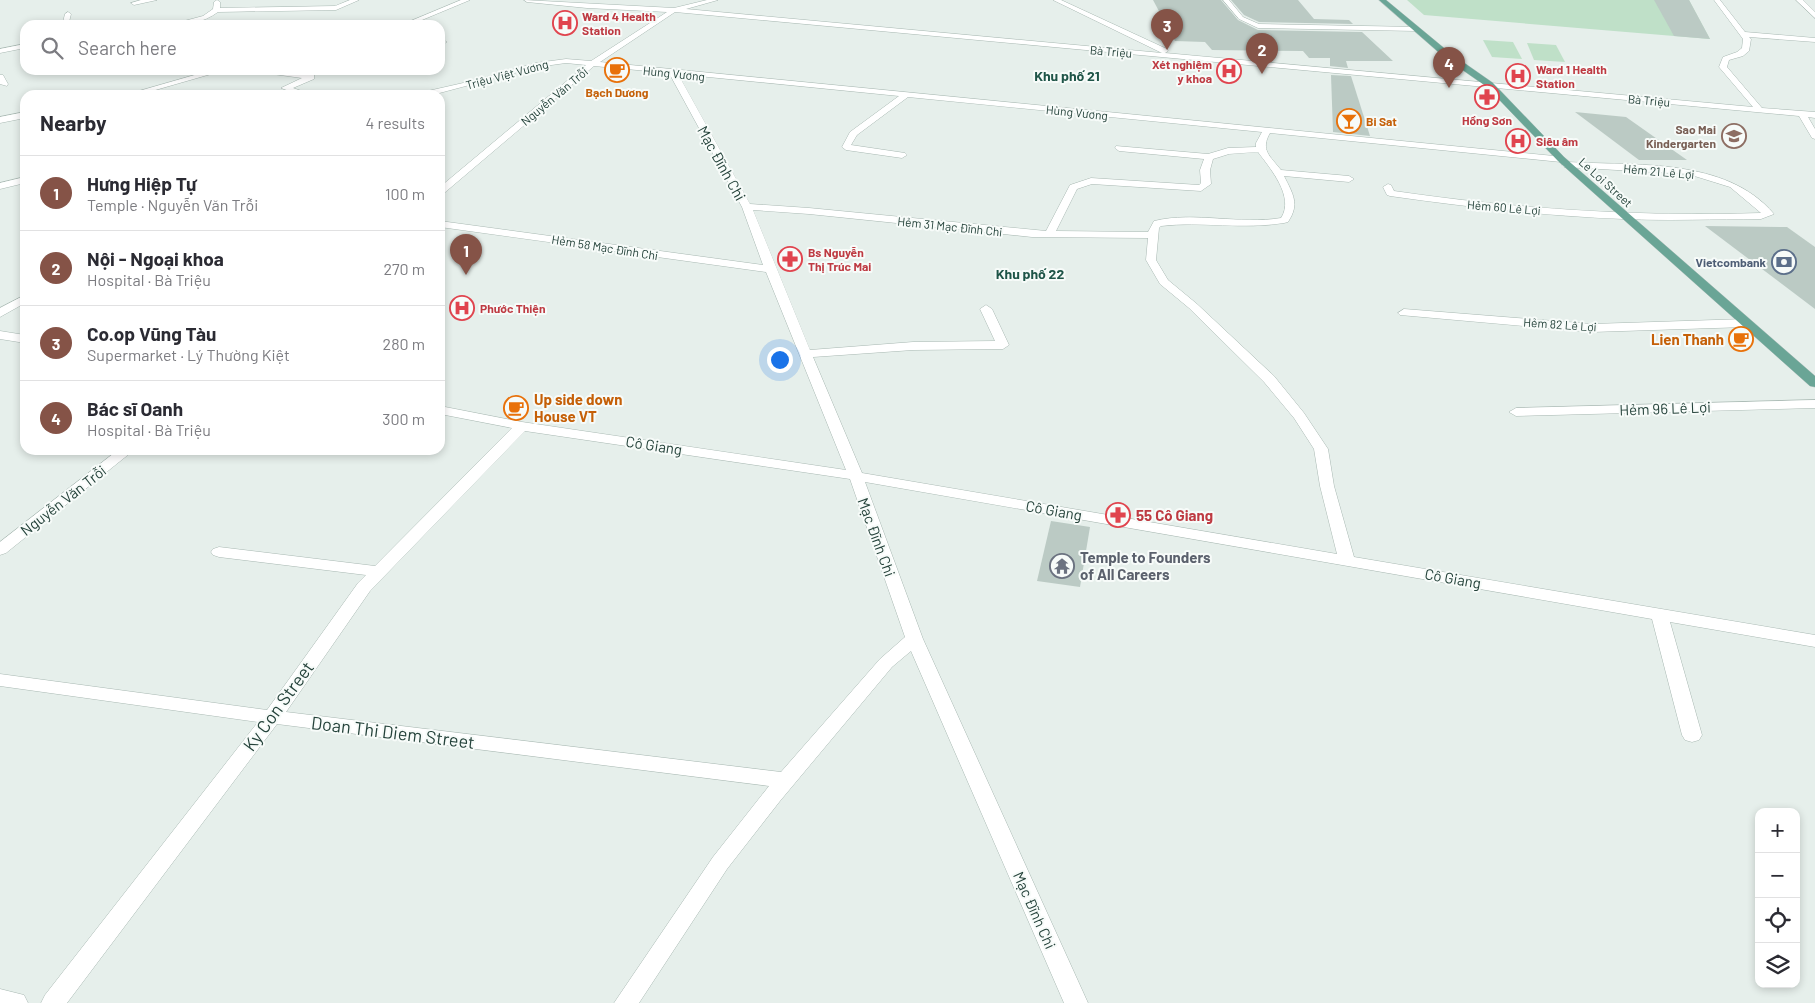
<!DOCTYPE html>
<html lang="en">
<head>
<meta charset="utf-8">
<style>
	:root { --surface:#fff; --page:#f2f2f3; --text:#2b2b33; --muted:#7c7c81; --line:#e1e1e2; --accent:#855347 }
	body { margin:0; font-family:Barlow,sans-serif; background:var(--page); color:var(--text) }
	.controls { position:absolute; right:15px; bottom:15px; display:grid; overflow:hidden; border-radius:10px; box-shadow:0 2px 8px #0003 }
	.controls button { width:45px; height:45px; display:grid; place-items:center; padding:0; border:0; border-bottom:1px solid var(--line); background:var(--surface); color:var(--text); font:25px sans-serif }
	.you { position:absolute; left:779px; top:359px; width:18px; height:18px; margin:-12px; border:4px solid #fff; border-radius:50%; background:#1a73e8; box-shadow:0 0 0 8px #1a73e833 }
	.badge { display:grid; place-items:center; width:32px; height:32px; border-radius:50%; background:var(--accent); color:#fff; font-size:16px; font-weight:700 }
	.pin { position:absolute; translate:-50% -41px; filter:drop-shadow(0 1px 2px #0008) }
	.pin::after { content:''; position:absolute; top:26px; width:18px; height:15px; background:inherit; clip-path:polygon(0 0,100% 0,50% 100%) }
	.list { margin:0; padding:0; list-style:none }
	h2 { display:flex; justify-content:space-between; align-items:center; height:65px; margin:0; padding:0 20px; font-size:21px }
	h2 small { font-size:16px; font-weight:400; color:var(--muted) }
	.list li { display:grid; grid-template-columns:32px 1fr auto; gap:15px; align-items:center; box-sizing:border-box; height:75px; padding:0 20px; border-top:1px solid var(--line) }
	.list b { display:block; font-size:19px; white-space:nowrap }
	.list p { margin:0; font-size:16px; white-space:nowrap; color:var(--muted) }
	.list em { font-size:16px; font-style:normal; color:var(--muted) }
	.icon { flex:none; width:28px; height:28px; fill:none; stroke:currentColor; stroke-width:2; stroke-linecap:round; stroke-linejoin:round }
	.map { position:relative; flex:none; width:1815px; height:1003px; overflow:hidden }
	.search { position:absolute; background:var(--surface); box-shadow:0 2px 8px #0003; left:20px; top:20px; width:425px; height:55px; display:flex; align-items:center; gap:12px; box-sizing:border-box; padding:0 18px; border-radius:15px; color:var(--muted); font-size:19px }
	.panel { position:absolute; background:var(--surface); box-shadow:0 2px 8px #0003; left:20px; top:90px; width:425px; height:365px; border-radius:15px }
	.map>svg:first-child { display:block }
</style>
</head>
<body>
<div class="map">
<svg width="1815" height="1003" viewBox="0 0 1815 1003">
	<rect width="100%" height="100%" fill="#e6efeb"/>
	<g fill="#bfe0c8">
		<polygon points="1407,0 1689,0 1710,39 1424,15"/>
		<polygon points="1483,40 1513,42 1522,59 1492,57"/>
		<polygon points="1527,43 1556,45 1565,62 1534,60"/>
	</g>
	<g fill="#bbcac4">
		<polygon points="1153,0 1221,0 1238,20 1258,30 1362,32 1393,61 1346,61 1348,68 1330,66 1330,58 1309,58 1303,51 1212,50 1205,42 1175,41"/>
		<polygon points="1231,0 1298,0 1314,19 1349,20 1353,24 1259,22 1244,15"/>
		<polygon points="1654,0 1689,0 1710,39 1674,36"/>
		<polygon points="1331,75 1351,76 1370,136 1333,132"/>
		<polygon points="1575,112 1626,117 1687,160 1639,160"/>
		<polygon points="1705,226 1787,227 1815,247 1815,309"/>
		<polygon points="1051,521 1090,527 1080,587 1037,581"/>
	</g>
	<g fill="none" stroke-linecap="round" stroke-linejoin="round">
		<defs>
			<g id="minor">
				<polygon points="141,0 157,0 134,5 131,3"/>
				<path d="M350,0H359L336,10L218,12C203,23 186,25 169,25L203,16L213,9L214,2L217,0L220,2V8L335,6Z"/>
				<polygon points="461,0 470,0 410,25 401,25"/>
				<path d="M524,0L674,8L707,0H718L686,9L1162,53L1053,0H1061L1167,49L1168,51L1165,53L1753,107L1719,67L1723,57L1737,52L1742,48L1743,39L1714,0H1720L1745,32L1815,38V42L1749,37L1751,39L1749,51L1743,56L1729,60L1727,67L1762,108L1815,112V118L1808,117L1815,129V139L1812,138L1799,116L675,12L600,62L1564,157V161L1561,162L1270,133C1260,150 1270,156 1281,170L1349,176L1354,179L1349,182L1284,176C1293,194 1300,204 1288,222L1284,223C1243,230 1202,221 1161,226L1159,228L1156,260L1168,280L1197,304L1274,376L1304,413L1328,449L1334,486L1354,557L1815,635V647L1670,622L1702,735L1699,740L1692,742L1685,740L1682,735L1652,619L865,482L923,639L1088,1003H1064L911,651L892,667L780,801L727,869L639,1003H614L713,857L769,786L277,724L67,1003H41L45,995L258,722L0,686V674L267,710L358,583L366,575L219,557L213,555L211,552L213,549L219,547L375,566L512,428L440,414V406L522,422L846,470L766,272L440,227V221L763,265L742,207L669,73L594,66L443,194L440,195V187L586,65L566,63L537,67L432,95H418L419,93L472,81L536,63L566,59L591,61L667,12L587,8L527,2ZM678,74L899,96L850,132L842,147L846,150L902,158L907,155L905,153L851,145L857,135L908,97L1262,132L1256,143V147L1228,148L1208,154L1116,146L1115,148L1119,151L1204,159L1200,170L1201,183L1199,185L1091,178L1070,185L1046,231L809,208L750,204ZM1258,152C1270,168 1295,197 1281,218C1239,225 1195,211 1154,221L1148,232L1056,231L1077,189L1092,184L1201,191L1211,184L1210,170L1213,159L1229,154ZM753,210L809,214L1032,237L1148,238L1146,260L1160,284L1189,308L1264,382L1294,418L1314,449L1320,486L1337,554L862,473L813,357L913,350L1003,349L1009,345L992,309L986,305L980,309L995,341L913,342L810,350ZM525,431L850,479L905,637L880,659L781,772L286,712L370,591Z"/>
				<polygon points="1223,0 1229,0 1243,17 1259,24 1417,27 1420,29 1417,31 1258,28 1239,19"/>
				<polygon points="1796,0 1803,0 1815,12 1815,18"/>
				<polygon points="68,12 71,14 69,22 71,25 65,25 63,22 65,14"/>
				<polygon points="440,39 447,42 440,45"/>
				<polygon points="25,44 25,48 0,53 0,49"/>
				<polygon points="212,70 225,70 138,95 125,95"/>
				<polygon points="254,70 275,70 314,75 314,79 293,88 313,95 300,95 281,88 302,78 258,72"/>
				<polygon points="0,75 3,75 8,84 7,86 0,84"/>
				<polygon points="25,112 25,118 0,123 0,117"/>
				<path d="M1567,162C1635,166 1726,157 1774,214L1761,219C1715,219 1670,221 1624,219C1546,216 1468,207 1390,196L1387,195L1383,187L1388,184L1391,185L1394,191C1516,209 1638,217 1761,213L1730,187L1688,174L1564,167L1562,165Z"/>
				<polygon points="25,177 25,183 0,189 0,183"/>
				<polygon points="25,295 25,303 0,317 0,308"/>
				<polygon points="1404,309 1592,324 1746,319 1752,323 1746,327 1592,332 1400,315 1398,313"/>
				<polygon points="0,331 25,335 25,343 0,339"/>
				<polygon points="1815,400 1815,408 1516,416 1509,412 1516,408"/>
				<polygon points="118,450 134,450 6,553 0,555 0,542"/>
				<polygon points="0,989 24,995 28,1003 0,1003"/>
			</g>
			<polygon id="major" points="1379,0 1386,0 1450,53 1493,83 1564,157 1815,376 1815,387 1810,386 1558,161 1487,87 1444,57"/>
		</defs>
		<use href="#minor" stroke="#a8b8b2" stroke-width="1"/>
		<use href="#major" stroke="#c2cac8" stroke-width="1"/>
		<use href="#minor" fill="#fff" fill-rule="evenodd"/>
		<use href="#major" fill="#6aa596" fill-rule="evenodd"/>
	</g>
	<defs>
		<symbol id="hospital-ring" viewBox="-11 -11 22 22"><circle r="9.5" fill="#f7fbf9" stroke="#e0444e" stroke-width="1.5"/><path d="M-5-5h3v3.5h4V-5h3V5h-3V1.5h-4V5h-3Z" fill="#e0444e"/></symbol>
		<symbol id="cafe-ring" viewBox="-11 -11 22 22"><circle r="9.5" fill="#f7fbf9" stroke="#e8710a" stroke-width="1.5"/><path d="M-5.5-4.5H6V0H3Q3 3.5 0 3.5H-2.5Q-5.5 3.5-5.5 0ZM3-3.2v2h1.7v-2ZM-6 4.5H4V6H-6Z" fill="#e8710a"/></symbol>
		<symbol id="pharmacy-ring" viewBox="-11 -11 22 22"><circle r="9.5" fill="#f7fbf9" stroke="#e0444e" stroke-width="1.5"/><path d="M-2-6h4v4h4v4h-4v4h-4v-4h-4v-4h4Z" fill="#e0444e"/></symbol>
		<symbol id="bar-ring" viewBox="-11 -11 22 22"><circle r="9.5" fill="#f7fbf9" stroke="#e8710a" stroke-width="1.5"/><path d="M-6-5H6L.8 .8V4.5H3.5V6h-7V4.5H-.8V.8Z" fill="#e8710a"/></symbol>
		<symbol id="school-ring" viewBox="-11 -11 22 22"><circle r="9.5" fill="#f7fbf9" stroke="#8d6e63" stroke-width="1.5"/><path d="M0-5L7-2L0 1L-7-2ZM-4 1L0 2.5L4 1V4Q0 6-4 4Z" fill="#8d6e63"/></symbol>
		<symbol id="bank-ring" viewBox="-11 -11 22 22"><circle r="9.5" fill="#f7fbf9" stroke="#5c6f8a" stroke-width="1.5"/><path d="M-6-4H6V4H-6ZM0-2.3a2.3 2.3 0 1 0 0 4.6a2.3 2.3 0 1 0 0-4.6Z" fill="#5c6f8a"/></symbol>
		<symbol id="temple-ring" viewBox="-11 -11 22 22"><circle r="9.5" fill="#f7fbf9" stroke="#6b7280" stroke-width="1.5"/><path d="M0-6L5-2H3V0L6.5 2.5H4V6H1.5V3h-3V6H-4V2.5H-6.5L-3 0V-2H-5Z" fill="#6b7280"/></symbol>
	</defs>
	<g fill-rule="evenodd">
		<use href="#hospital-ring" x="551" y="9" width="28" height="28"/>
		<use href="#cafe-ring" x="603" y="56" width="28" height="28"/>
		<use href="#hospital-ring" x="1215" y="57" width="28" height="28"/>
		<use href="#hospital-ring" x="1504" y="62" width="28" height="28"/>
		<use href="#pharmacy-ring" x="1473" y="83" width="28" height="28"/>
		<use href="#bar-ring" x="1335" y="107" width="28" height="28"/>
		<use href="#school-ring" x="1720" y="122" width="28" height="28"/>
		<use href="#hospital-ring" x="1504" y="127" width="28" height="28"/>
		<use href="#pharmacy-ring" x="776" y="245" width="28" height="28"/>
		<use href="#bank-ring" x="1770" y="248" width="28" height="28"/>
		<use href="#hospital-ring" x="448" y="294" width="28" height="28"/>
		<use href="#cafe-ring" x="1727" y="325" width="28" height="28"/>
		<use href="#cafe-ring" x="502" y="394" width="28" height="28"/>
		<use href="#pharmacy-ring" x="1104" y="501" width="28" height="28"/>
		<use href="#temple-ring" x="1048" y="552" width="28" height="28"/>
	</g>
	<g text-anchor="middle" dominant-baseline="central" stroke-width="4" stroke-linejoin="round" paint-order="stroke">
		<g font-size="12" font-weight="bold" fill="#be3a42" stroke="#f7fbf9" text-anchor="start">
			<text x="582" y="16">Ward 4 Health<tspan x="582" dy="14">Station</tspan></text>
			<text x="1212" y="64" text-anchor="end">Xét nghiệm<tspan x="1212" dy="14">y khoa</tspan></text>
			<text x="1536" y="69">Ward 1 Health<tspan x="1536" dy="14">Station</tspan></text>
			<text x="1487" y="120" text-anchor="middle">Hồng Sơn</text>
			<text x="1536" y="141">Siêu âm</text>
			<text x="808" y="252">Bs Nguyễn<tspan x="808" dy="14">Thị Trúc Mai</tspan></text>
			<text x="480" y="308">Phước Thiện</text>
		</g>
		<g font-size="12" fill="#24423a" stroke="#f7fbf9">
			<text transform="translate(1111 51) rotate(5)">Bà Triệu</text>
			<text transform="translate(674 73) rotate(6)">Hùng Vương</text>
			<text transform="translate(507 74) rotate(-15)">Triệu Việt Vương</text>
			<text transform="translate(554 96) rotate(-40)">Nguyễn Văn Trỗi</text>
			<text transform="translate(1649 100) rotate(5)">Bà Triệu</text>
			<text transform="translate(1077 112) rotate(6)">Hùng Vương</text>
			<text transform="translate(1659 171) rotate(5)">Hẻm 21 Lê Lợi</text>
			<text transform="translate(1606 182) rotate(42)">Le Loi Street</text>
			<text transform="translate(1504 207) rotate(5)">Hẻm 60 Lê Lợi</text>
			<text transform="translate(950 226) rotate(6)">Hẻm 31 Mạc Đĩnh Chi</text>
			<text transform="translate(605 247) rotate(9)">Hẻm 58 Mạc Đĩnh Chi</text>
			<text transform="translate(1560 324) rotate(4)">Hẻm 82 Lê Lợi</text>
		</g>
		<g font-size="12" font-weight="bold" fill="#c56008" stroke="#f7fbf9">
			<text x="617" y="92">Bạch Dương</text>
			<text x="1366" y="121" text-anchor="start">Bi Sat</text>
		</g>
		<g font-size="12" font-weight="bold" fill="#785e54" stroke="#f7fbf9" text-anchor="end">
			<text x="1716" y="129">Sao Mai<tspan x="1716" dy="14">Kindergarten</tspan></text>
		</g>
		<g font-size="12" font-weight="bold" fill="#4e5e75" stroke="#f7fbf9" text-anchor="end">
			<text x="1766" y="262">Vietcombank</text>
		</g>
		<g font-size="14" font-weight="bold" fill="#1f5548" stroke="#f7fbf9">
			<text x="1067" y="75">Khu phố 21</text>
			<text x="1030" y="273">Khu phố 22</text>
		</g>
		<g font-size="15" fill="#24423a" stroke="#f7fbf9">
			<text transform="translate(722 163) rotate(61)">Mạc Đĩnh Chi</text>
			<text transform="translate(1665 408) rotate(-2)">Hẻm 96 Lê Lợi</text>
			<text transform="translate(654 445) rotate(9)">Cô Giang</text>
			<text transform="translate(63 500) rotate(-38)">Nguyễn Văn Trỗi</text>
			<text transform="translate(1054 510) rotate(10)">Cô Giang</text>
			<text transform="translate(877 537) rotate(70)">Mạc Đĩnh Chi</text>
			<text transform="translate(1453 578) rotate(10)">Cô Giang</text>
			<text transform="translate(1035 910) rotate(66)">Mạc Đĩnh Chi</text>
		</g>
		<g font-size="15" font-weight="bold" fill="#c56008" stroke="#f7fbf9" text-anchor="end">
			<text x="1724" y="339">Lien Thanh</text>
			<text x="534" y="399" text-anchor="start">Up side down<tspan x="534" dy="17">House VT</tspan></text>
		</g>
		<g font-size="15" font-weight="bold" fill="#be3a42" stroke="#f7fbf9" text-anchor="start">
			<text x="1136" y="515">55 Cô Giang</text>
		</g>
		<g font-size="15" font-weight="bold" fill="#5b616d" stroke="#f7fbf9" text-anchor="start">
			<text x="1080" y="557">Temple to Founders<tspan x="1080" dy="17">of All Careers</tspan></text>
		</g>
		<g font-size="18" fill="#24423a" stroke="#f7fbf9">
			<text transform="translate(278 706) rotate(-54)">Ky Con Street</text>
			<text transform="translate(393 732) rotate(7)">Doan Thi Diem Street</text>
		</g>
	</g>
</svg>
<div class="controls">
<button>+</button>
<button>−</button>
<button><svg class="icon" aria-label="locate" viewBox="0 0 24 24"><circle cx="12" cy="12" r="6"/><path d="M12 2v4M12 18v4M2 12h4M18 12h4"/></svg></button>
<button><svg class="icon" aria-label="layers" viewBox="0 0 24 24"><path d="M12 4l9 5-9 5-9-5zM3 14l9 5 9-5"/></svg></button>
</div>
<div class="you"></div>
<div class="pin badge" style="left:466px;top:275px">1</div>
<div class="pin badge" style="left:1262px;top:74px">2</div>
<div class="pin badge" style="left:1167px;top:50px">3</div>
<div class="pin badge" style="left:1449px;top:88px">4</div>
<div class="search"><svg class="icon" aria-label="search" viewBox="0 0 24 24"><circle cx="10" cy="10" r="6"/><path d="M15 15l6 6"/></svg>Search here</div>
<section class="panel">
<h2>Nearby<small>4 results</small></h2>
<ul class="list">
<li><span class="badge">1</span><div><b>Hưng Hiệp Tự</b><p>Temple · Nguyễn Văn Trỗi</p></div><em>100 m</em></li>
<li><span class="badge">2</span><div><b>Nội - Ngoại khoa</b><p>Hospital · Bà Triệu</p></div><em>270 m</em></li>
<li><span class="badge">3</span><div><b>Co.op Vũng Tàu</b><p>Supermarket · Lý Thường Kiệt</p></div><em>280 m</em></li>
<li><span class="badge">4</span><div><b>Bác sĩ Oanh</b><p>Hospital · Bà Triệu</p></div><em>300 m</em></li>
</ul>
</section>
</div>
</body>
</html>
